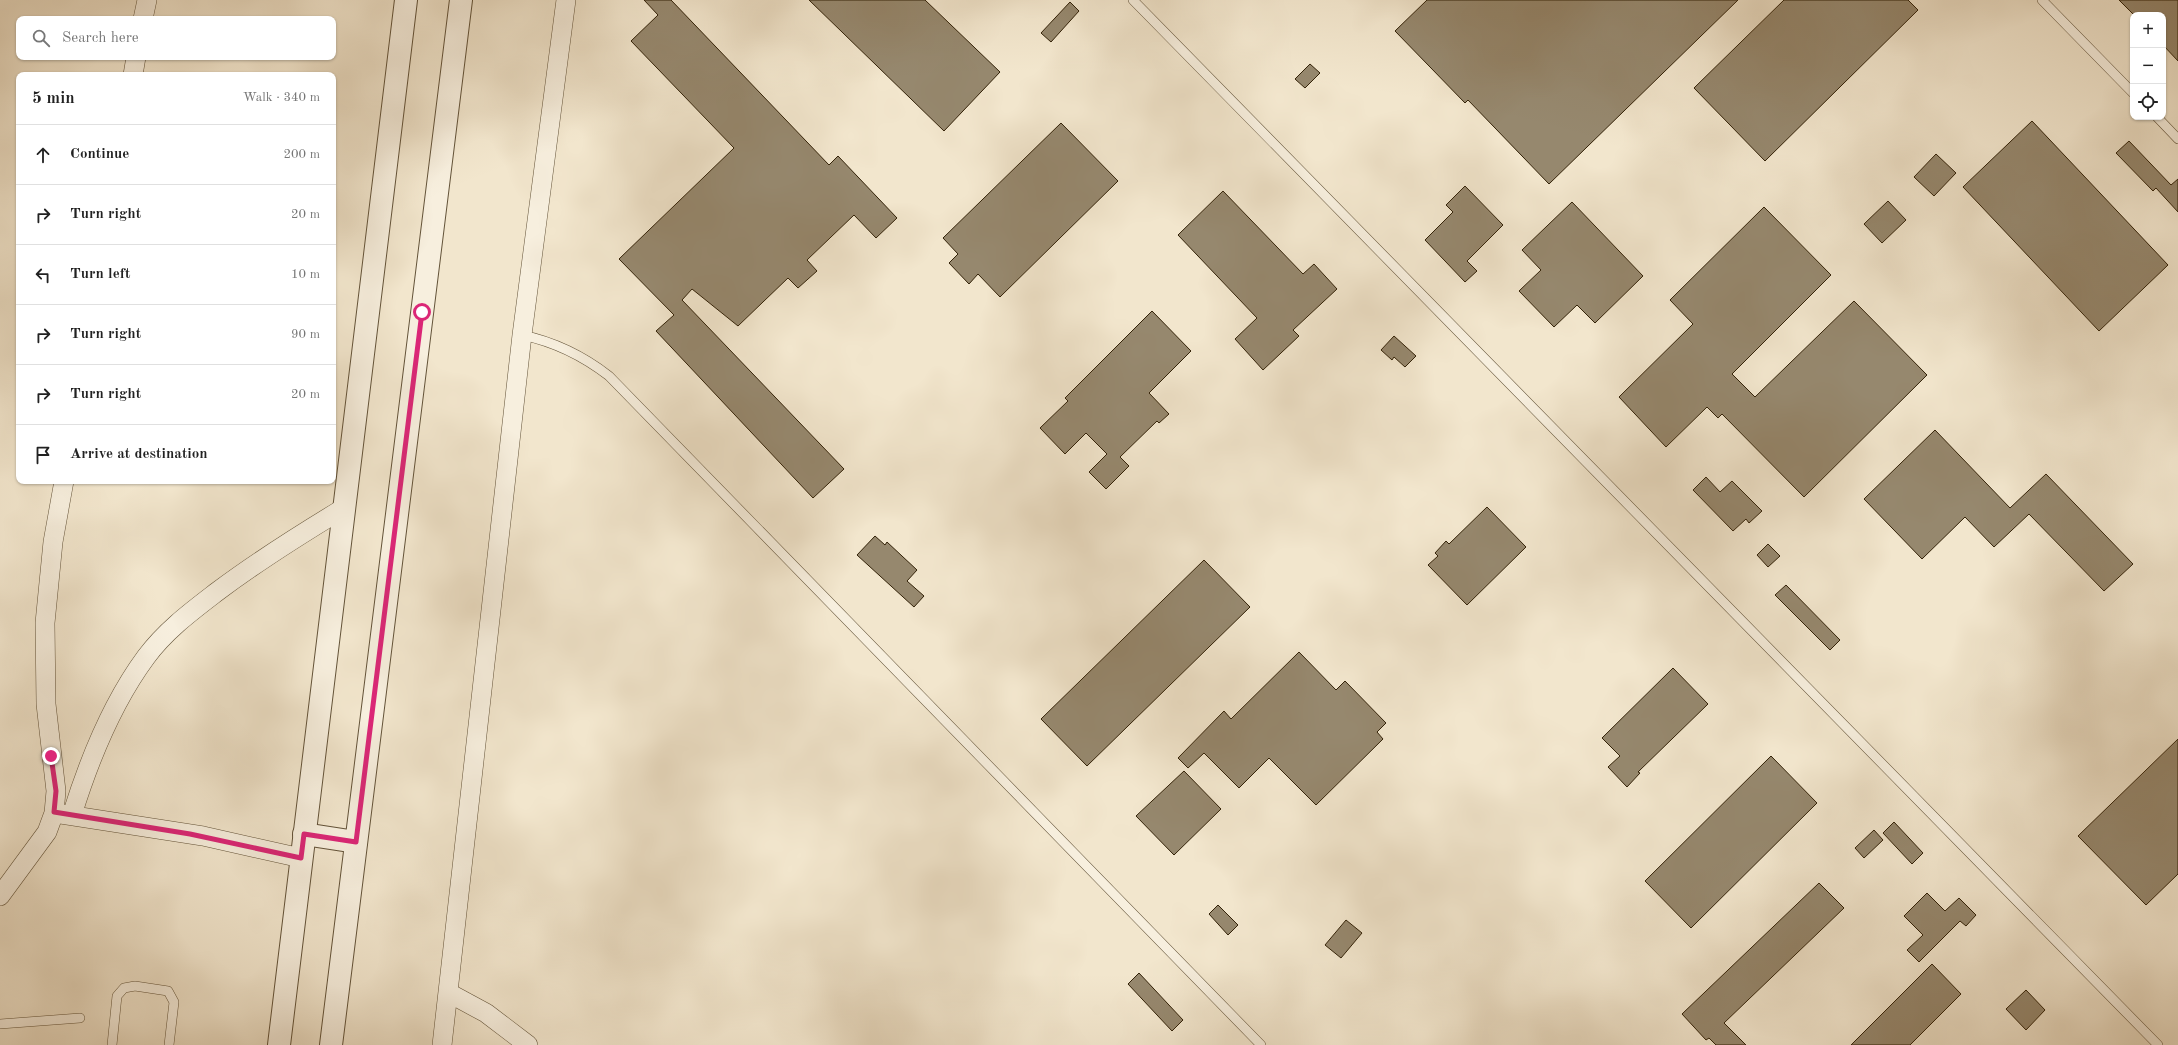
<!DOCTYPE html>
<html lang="en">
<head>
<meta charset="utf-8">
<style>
	:root { --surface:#fff; --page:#f2f2f2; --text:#222; --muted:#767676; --line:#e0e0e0 }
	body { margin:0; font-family:"Old Standard TT",serif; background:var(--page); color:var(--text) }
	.controls { position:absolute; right:12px; top:12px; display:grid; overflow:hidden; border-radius:8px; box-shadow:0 1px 3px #0004 }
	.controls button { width:36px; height:36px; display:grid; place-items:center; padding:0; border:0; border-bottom:1px solid var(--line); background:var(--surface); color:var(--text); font:20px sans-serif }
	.stop { position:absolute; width:12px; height:12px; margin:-9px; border:3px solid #db2777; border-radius:50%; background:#fff }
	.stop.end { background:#db2777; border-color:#fff; box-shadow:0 1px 4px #0008 }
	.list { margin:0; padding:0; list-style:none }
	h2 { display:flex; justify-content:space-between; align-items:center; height:52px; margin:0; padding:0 16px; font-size:17px }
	h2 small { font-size:13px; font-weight:400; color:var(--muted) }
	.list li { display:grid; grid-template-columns:26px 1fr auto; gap:12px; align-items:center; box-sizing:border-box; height:60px; padding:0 16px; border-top:1px solid var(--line) }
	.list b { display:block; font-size:15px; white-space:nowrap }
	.list em { font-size:13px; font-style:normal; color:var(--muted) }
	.icon { flex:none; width:22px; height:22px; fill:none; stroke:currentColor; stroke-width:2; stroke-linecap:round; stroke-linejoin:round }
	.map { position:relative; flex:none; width:2178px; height:1045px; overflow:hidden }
	.search { position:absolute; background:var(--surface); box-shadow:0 1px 3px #0004; left:16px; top:16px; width:320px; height:44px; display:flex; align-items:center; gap:10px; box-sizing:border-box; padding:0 14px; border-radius:8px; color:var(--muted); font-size:15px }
	.panel { position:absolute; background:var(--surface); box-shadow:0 1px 3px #0004; left:16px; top:72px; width:320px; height:412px; border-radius:8px }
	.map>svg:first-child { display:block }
</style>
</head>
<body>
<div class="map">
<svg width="2178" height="1045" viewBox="0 0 2178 1045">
	<rect width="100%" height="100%" fill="#f2e6cd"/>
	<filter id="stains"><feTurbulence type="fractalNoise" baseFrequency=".005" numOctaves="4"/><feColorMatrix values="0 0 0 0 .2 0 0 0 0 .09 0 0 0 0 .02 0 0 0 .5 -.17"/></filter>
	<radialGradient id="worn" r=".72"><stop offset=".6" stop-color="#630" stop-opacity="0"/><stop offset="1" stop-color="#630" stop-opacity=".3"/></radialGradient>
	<g fill="#96886e" stroke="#332208">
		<polygon points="644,0 671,0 829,165 838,156 897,218 876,238 854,215 807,260 817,271 798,288 788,278 738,326 692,289 682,300 844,469 813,498 656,331 674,315 619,259 734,148 631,41 658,15"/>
		<polygon points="809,0 925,0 1000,72 944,131"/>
		<polygon points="1427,0 1738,0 1549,184 1468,100 1465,103 1395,31"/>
		<polygon points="1784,0 1908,0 1918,10 1765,161 1694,88"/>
		<polygon points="2119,0 2178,0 2178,61 2163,45 2163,15 2134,15"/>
		<polygon points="1070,2 1079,11 1051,42 1041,33"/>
		<polygon points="1310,64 1320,73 1305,88 1295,79"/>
		<polygon points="2032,121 2168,265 2099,331 1963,187"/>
		<polygon points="1061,123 1118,181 1000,297 978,274 969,284 949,263 958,254 943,238"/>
		<polygon points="2129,141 2171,185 2178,179 2178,212 2156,188 2153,191 2116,153"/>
		<polygon points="1936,154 1956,173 1934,196 1914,177"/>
		<polygon points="1465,186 1503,225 1467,261 1477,271 1465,282 1425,240 1453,212 1446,205"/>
		<polygon points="1223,191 1303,274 1314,264 1337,289 1293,330 1299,336 1263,370 1235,339 1257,318 1178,235"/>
		<polygon points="1888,201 1906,220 1882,243 1864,224"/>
		<polygon points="1572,202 1643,276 1595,323 1577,305 1554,327 1519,291 1541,270 1522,250"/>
		<polygon points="1764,207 1831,275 1732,374 1755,397 1854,301 1927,375 1804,497 1722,414 1718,418 1707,407 1666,447 1619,397 1693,324 1670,300"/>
		<polygon points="1152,311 1191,351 1149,393 1169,414 1159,423 1157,421 1120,457 1129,466 1106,489 1089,472 1107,454 1086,433 1065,454 1040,428 1068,401 1065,398"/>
		<polygon points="1394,336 1416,356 1405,367 1394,357 1392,360 1381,350"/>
		<polygon points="1935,430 2010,508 2046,474 2133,564 2104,591 2029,514 1994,547 1965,517 1922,559 1864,499"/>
		<polygon points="1706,477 1720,492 1732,481 1762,511 1749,523 1746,519 1733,531 1693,490"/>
		<polygon points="1487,507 1526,547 1467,605 1428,565 1438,556 1435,553 1446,541 1449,544"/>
		<polygon points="875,536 885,545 887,542 917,570 907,581 924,596 914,607 857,555"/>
		<polygon points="1768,544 1780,556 1768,567 1757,555"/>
		<polygon points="1204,560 1250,607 1087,766 1041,719"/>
		<polygon points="1786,585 1840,640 1830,650 1775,595"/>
		<polygon points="1299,652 1336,690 1345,681 1386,723 1377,732 1383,739 1316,805 1269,758 1239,788 1204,753 1188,768 1178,758 1224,711 1231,719"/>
		<polygon points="1673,668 1708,704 1638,772 1640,773 1627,787 1608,767 1620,756 1602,738"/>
		<polygon points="2178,739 2178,874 2146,905 2078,836"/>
		<polygon points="1771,756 1817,803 1691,928 1645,881"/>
		<polygon points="1184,771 1221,809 1174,855 1136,816"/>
		<polygon points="1894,822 1923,853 1912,864 1883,833"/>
		<polygon points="1874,830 1883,840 1864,858 1855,848"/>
		<polygon points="1819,883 1844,908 1724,1023 1746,1045 1716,1045 1709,1038 1706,1040 1682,1014"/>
		<polygon points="1927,893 1945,911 1959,898 1976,915 1966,926 1960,921 1919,962 1907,950 1923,935 1904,916"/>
		<polygon points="1218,905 1238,925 1228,935 1209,914"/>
		<polygon points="1346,920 1362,933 1341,958 1325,945"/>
		<polygon points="1932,964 1961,994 1910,1045 1851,1045"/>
		<polygon points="1139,973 1183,1020 1172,1031 1128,984"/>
		<polygon points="2026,990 2045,1010 2026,1030 2006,1009"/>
	</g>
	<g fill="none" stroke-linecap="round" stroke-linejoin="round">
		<defs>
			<g id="service">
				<polyline points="1133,0 2158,1045"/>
				<polyline points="2042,0 2133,93"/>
				<polyline points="2157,117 2178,139"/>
				<path d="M522,335C555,342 582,355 609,376L1261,1045"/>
				<polyline points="0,1024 80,1018"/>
				<polyline points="112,1045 117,996 124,988 135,986 168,991 174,1002 169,1045"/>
			</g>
			<g id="minor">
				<polyline points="143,19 147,0"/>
				<polyline points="133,75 136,57"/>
				<polyline points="61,814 203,836 301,858"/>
				<path d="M72,815C89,760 112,703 146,657C166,630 192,611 218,591C258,561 301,534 344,508"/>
				<polyline points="0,896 47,832 54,813 56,791 46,704 45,623 53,542 64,481"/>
				<polyline points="449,993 486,1013 528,1045"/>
				<polyline points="442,1045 522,335 566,0"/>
			</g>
			<g id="tertiary">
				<polyline points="304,834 356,842"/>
				<polyline points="279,1045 406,0"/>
				<polyline points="331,1045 461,0"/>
			</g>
		</defs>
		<use href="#service" stroke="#635339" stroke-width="10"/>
		<use href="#minor" stroke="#635339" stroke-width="20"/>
		<use href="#tertiary" stroke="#635339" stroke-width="24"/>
		<use href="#service" stroke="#f7efde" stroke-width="9"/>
		<use href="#minor" stroke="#f7efde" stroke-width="19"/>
		<use href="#tertiary" stroke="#f7efde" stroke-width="22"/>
	</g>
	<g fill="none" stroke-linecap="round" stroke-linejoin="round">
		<polyline stroke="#db2777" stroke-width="5" points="51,756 56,791 54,812 190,834 301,858 304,834 356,842 422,312"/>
	</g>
	<rect width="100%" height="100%" filter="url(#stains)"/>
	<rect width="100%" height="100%" fill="url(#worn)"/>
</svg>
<div class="controls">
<button>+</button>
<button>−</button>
<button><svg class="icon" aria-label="locate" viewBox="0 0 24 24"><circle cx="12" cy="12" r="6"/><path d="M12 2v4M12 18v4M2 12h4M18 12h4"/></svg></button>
</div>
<div class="stop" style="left:422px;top:312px"></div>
<div class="stop end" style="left:51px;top:756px"></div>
<div class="search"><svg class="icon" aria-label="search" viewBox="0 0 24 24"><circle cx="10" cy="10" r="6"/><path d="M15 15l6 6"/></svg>Search here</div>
<section class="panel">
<h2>5 min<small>Walk · 340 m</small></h2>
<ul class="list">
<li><svg class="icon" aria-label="ahead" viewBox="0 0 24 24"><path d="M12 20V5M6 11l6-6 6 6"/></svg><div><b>Continue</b></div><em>200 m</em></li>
<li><svg class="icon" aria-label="right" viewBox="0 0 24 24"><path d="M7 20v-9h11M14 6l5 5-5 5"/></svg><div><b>Turn right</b></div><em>20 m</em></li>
<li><svg class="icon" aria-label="left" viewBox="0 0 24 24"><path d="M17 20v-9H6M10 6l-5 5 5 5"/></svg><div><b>Turn left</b></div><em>10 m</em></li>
<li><svg class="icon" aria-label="right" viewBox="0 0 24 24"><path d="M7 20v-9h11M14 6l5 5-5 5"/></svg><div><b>Turn right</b></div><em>90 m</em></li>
<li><svg class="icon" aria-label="right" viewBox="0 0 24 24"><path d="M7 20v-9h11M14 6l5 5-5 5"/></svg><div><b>Turn right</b></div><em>20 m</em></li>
<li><svg class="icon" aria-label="arrive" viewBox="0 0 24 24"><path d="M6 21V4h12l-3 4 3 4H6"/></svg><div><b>Arrive at destination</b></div></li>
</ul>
</section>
</div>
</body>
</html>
